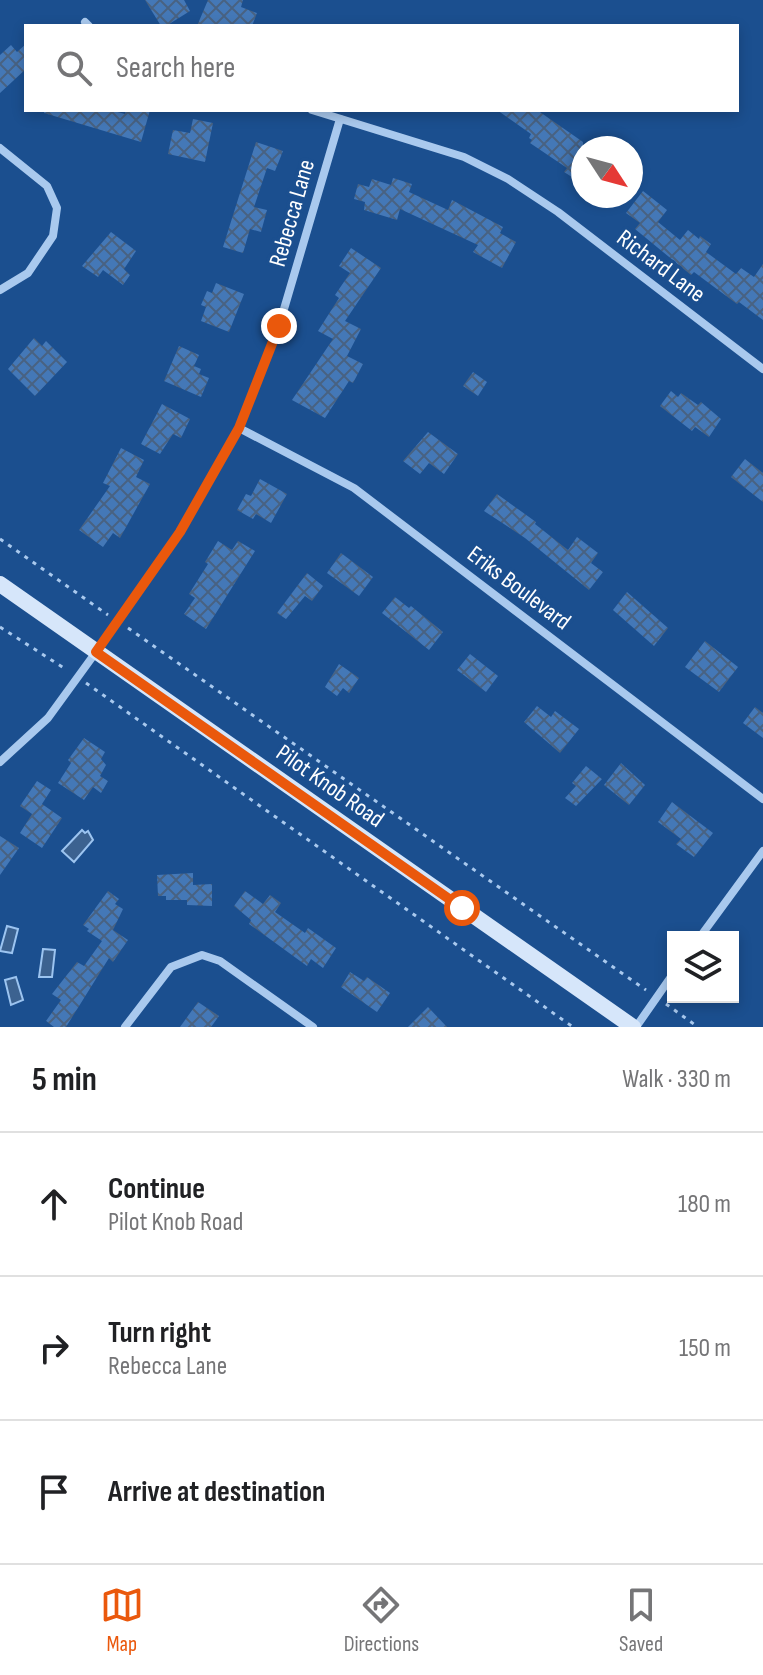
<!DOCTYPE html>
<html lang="en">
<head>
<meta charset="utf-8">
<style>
	:root { --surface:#fff; --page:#f6f6f6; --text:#202124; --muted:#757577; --line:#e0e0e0; --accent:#ea580c }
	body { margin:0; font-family:"Sofia Sans Condensed",sans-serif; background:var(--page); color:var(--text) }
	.controls { position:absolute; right:24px; bottom:24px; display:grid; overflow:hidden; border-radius:0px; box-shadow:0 4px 12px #0003 }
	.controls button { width:72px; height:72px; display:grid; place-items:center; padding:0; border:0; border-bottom:2px solid var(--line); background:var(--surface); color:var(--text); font:40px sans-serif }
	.compass { position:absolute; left:571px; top:136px; width:72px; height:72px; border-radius:50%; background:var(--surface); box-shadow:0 4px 12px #0003; rotate:126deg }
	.stop { position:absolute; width:24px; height:24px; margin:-18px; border:6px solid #ea580c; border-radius:50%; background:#fff }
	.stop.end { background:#ea580c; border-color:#fff; box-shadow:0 2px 8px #0008 }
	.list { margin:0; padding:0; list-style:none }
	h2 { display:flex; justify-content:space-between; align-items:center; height:104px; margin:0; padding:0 32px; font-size:34px }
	h2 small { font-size:26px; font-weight:400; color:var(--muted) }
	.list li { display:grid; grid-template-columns:52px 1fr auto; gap:24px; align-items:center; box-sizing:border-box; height:144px; padding:0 32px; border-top:2px solid var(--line) }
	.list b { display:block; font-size:30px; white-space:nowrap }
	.list p { margin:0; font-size:26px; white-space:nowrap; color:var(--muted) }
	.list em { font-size:26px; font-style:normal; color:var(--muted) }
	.icon { flex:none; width:44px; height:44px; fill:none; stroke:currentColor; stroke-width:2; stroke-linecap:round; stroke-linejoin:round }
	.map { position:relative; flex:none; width:763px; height:1027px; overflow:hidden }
	.search { position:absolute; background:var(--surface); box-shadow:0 4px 12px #0003; left:24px; right:24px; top:24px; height:88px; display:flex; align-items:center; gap:20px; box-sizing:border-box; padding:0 28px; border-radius:0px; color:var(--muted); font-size:30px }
	.sheet { height:536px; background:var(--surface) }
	nav { display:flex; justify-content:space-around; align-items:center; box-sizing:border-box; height:112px; border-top:2px solid var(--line); background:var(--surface); font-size:22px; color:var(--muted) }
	nav a { display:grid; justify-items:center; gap:4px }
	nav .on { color:var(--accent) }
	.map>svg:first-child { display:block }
</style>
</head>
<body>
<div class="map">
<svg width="763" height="1027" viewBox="0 0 763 1027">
	<defs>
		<pattern id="building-cross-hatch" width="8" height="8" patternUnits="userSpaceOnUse" patternTransform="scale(2)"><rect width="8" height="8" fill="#4478b7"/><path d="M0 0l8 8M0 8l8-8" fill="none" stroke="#486282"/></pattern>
	</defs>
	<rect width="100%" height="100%" fill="#1b4f8f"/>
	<g fill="#3c6290" stroke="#9cc4f0" stroke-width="2">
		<polygon points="82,830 85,833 88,831 93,840 74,862 62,851"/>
		<polygon points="7,926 18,929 12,953 0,951"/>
		<polygon points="43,949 55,950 52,977 39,977"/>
		<polygon points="16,977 23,1000 11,1005 5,980"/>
	</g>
	<g fill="url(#building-cross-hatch)">
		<polygon points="145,0 184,0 190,11 166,26 161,26"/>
		<polygon points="208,0 243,0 241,7 257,13 252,26 197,26"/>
		<polygon points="26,44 26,69 0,93 0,55 11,45 17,52"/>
		<polygon points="44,110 110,110 125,114 126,110 150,110 141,142 44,113"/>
		<polygon points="497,110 537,110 583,142 583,184 564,172 567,168 530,143 532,140 529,138 531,134"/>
		<polygon points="193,119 213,123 205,162 168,154 173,130 190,133"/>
		<polygon points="256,142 283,151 275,171 267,168 254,207 267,210 261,232 250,229 243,253 223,247"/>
		<polygon points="393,178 412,184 409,192 448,210 452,200 503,227 500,233 516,242 502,268 473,252 478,245 400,209 397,220 364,210 365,202 354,199 358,184 369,187 372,179 391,185"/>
		<polygon points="643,191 667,210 658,222 680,240 688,230 699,239 700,236 711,244 706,252 736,274 741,268 754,277 763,264 763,320 739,302 737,304 694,272 691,275 635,229 640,223 626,213"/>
		<polygon points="111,232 136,251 124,269 130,275 123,285 103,270 98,277 82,266"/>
		<polygon points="351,248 381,268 345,321 361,329 347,356 363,364 353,383 349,381 325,418 292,400 333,339 318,331 339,298 335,295 350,273 339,266"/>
		<polygon points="216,283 244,294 229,332 201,321 206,307 201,305 207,291 212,293"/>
		<polygon points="34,338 42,346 46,341 67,362 35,396 8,369"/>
		<polygon points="179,346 199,355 194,366 201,369 199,374 209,378 201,397 164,381"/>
		<polygon points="473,372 487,382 478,396 463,386"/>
		<polygon points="671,391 678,397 681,393 698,405 701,402 721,419 709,437 695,427 692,431 660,406"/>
		<polygon points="162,404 190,419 181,438 173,434 160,454 141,444"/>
		<polygon points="428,432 458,454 444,474 429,463 420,474 403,461"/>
		<polygon points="121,448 144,460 136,477 150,484 120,538 113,533 103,547 79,530 110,486 103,483"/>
		<polygon points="745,459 763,473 763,502 731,477"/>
		<polygon points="260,479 287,494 271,523 256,514 253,519 237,510 246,494 251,496"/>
		<polygon points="497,494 536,522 535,524 568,550 577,537 598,553 591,563 603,572 589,590 525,538 484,511"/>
		<polygon points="218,541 232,550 238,541 255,551 206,629 184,614 195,598 189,594 208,564 205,562"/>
		<polygon points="341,553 373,577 359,596 327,573"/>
		<polygon points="307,573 323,586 312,601 305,596 286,619 277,613"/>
		<polygon points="627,592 668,628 654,646 613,610"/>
		<polygon points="395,597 409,608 411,606 443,632 429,650 382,613"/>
		<polygon points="705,641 738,667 719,692 685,667"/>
		<polygon points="470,654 498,676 486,692 457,670"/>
		<polygon points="339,664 359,678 349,693 343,688 337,696 325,687"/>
		<polygon points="537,706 551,717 555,711 579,729 560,753 524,722"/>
		<polygon points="755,707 763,713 763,738 743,723"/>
		<polygon points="84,738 105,752 101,759 106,765 100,776 108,781 101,793 93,787 84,800 58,783 71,763 68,760"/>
		<polygon points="621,763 645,785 629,805 604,785"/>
		<polygon points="586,766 602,779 576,806 565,798 576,786 572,783"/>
		<polygon points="37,781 51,790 42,804 62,818 42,848 20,833 32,814 20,806"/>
		<polygon points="672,802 713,833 694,857 676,844 681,839 658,822"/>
		<polygon points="0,836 19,848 0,875"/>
		<polygon points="193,873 193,885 212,884 212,906 187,905 187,900 166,900 166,896 158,896 157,875"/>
		<polygon points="108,891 119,899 115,904 123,909 113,930 128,940 113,962 109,958 66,1027 54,1027 46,1021 61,1000 52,994 77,962 84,966 102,941 87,931 89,929 83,925"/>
		<polygon points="245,891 263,904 270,895 281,903 275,912 305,933 308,928 336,948 323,968 311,959 307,966 249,924 251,920 234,906"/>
		<polygon points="350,972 364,981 367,977 390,993 377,1012 341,987"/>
		<polygon points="198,1002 219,1016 211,1027 180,1027"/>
		<polygon points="428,1007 447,1027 408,1027"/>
	</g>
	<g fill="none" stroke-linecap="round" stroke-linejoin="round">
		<g stroke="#a9c9ee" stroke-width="3" stroke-dasharray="4 6" stroke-linecap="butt">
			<polyline points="0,539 108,615"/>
			<polyline points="0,627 67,670"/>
			<polyline points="128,628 646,990"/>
			<polyline points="86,683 573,1027"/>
			<polyline points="666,1004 698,1027"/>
		</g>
		<g stroke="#a9c9ee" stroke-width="8">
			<polyline points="85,22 89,26"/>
			<polyline points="312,110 464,157 508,179 558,212 763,369"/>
			<polyline points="0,148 47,186 57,208 53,236 28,273 0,290"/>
			<polyline points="239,428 354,488 763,799"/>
			<polyline points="0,762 48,718 96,652 180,532 239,428 279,326 340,119"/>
			<polyline points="700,937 763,851"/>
			<polyline points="125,1027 171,967 202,955 220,961 313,1027"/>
			<polyline points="636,1027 673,974"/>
		</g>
		<polyline stroke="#d6e6fa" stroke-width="16" points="0,584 633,1027"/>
	</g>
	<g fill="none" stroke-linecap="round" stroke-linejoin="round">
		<polyline stroke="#ea580c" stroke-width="10" points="279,326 239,428 180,532 96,652 462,908"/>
	</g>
	<g text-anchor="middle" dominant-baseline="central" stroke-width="7" stroke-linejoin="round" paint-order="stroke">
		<g font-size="24" fill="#fff" stroke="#1b4f8f">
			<text transform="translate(292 213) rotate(-74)">Rebecca Lane</text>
			<text transform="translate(661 266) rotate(37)">Richard Lane</text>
			<text transform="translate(519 588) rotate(37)">Eriks Boulevard</text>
			<text transform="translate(330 786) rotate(35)">Pilot Knob Road</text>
		</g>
	</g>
</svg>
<div class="controls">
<button><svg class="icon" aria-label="layers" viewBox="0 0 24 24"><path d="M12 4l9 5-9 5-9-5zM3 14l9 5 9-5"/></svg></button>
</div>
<svg class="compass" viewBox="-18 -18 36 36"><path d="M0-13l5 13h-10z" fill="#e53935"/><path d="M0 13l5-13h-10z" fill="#757577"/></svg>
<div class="stop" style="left:462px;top:908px"></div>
<div class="stop end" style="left:279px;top:326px"></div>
<div class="search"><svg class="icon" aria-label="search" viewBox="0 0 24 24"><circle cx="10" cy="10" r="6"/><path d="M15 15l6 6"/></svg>Search here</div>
</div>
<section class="sheet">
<h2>5 min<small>Walk · 330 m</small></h2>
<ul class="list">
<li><svg class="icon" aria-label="ahead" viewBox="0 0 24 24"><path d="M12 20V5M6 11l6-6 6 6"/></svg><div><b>Continue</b><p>Pilot Knob Road</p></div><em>180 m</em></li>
<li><svg class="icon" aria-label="right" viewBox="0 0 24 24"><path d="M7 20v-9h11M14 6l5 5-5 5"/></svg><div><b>Turn right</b><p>Rebecca Lane</p></div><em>150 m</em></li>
<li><svg class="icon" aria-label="arrive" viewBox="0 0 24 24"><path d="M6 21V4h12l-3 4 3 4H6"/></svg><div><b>Arrive at destination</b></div></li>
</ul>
</section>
<nav>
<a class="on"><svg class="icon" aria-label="map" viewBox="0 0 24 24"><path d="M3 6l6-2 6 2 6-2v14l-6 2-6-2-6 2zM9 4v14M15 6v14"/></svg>Map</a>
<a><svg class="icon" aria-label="directions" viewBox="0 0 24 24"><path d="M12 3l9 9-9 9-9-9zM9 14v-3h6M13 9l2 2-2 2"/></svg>Directions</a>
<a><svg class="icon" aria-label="saved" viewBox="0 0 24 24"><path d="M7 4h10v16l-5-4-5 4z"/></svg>Saved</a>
</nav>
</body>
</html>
